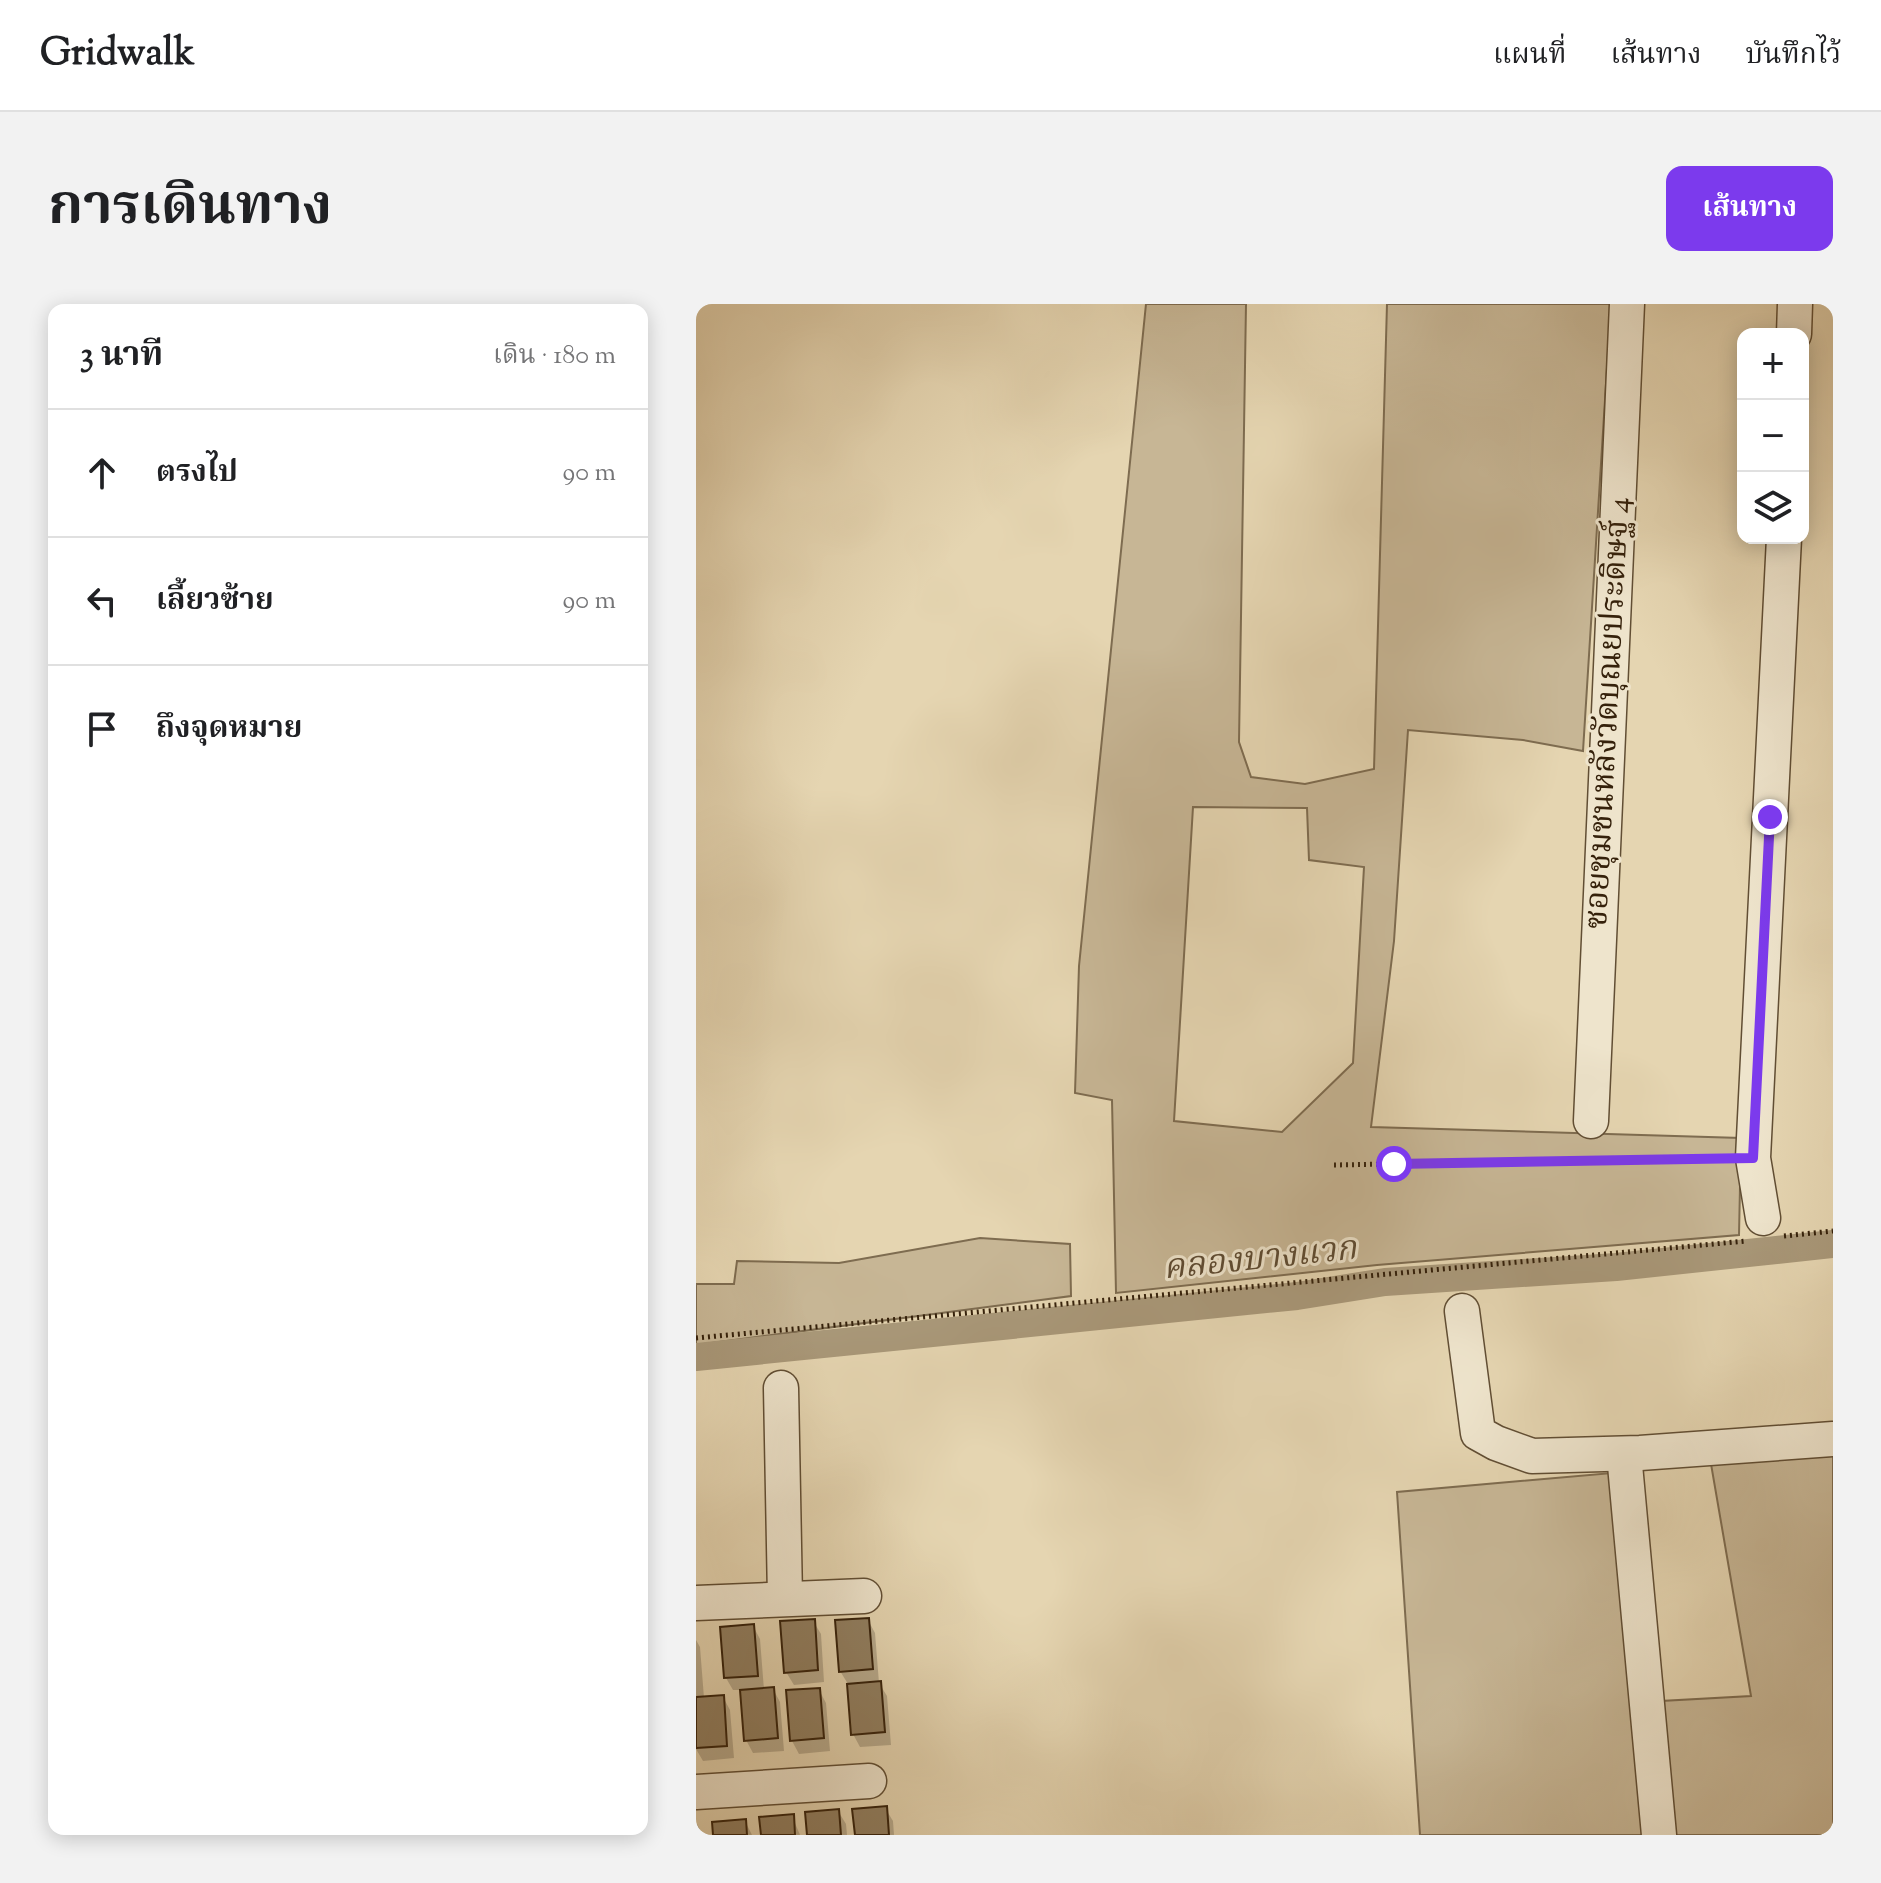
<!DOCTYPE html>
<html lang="th">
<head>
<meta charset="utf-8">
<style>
	:root { --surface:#fff; --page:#f2f2f2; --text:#202124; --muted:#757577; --line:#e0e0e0; --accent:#7c3aed }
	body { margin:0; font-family:"Sorts Mill Goudy","Noto Serif Thai",serif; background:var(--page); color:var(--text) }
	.controls { position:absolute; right:24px; top:24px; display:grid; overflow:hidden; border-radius:16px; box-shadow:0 4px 20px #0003 }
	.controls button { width:72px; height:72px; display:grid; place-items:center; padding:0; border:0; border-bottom:2px solid var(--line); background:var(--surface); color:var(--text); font:40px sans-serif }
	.stop { position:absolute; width:24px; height:24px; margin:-18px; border:6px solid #7c3aed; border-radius:50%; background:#fff }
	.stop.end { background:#7c3aed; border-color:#fff; box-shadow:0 2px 8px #0008 }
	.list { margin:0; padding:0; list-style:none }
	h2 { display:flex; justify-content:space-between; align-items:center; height:104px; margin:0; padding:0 32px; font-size:34px }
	h2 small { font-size:26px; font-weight:400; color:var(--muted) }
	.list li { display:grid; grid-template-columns:52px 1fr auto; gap:24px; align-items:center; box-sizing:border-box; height:128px; padding:0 32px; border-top:2px solid var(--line) }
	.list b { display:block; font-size:30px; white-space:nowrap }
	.list em { font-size:26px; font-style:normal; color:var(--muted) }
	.icon { flex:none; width:44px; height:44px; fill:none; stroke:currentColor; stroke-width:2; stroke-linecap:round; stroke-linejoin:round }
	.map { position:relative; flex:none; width:1137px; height:1531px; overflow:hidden; border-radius:16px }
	header { display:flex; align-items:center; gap:48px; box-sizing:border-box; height:112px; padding:0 40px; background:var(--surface); border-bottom:2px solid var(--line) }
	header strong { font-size:38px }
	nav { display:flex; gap:44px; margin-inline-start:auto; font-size:28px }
	.intro { display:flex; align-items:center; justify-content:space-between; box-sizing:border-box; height:192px; padding:0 48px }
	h1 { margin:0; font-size:56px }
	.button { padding:20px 36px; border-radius:16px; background:var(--accent); color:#fff; font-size:28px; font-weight:700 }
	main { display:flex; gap:48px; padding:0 48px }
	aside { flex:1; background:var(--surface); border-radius:16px; box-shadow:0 4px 20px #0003 }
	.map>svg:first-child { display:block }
</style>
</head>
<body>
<header>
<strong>Gridwalk</strong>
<nav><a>แผนที่</a><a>เส้นทาง</a><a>บันทึกไว้</a></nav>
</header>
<div class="intro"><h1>การเดินทาง</h1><a class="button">เส้นทาง</a></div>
<main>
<aside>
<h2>3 นาที<small>เดิน · 180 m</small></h2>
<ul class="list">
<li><svg class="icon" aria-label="ahead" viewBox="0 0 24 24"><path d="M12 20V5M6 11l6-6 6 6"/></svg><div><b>ตรงไป</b></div><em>90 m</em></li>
<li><svg class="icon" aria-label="left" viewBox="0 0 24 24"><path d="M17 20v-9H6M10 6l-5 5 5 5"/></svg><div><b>เลี้ยวซ้าย</b></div><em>90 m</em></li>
<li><svg class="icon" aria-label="arrive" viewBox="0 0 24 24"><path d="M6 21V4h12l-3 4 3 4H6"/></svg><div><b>ถึงจุดหมาย</b></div></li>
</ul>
</aside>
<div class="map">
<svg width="1137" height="1531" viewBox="0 0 1137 1531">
	<rect width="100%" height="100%" fill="#e5d5b1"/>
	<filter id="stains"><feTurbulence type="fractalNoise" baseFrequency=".0025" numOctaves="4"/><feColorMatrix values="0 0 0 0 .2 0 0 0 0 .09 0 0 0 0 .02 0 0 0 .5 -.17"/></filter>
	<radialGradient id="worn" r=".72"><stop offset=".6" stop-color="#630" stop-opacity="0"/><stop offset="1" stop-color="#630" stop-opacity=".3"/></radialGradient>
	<g fill="#c7b695" stroke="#7e6c50" stroke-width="2" fill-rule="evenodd">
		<path d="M450,0H550L543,438L555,473L609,480L678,465L691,0H915L887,447L827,436L712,426L698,637L675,823L1045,834L1043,931L681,961L420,989L416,796L379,789L383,662ZM497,503L611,504L613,556L668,563L657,759L586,828L478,817Z"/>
		<polygon points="284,934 374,940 375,992 0,1041 0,980 38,980 41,957 143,959"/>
		<polygon points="1137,1149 1137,1531 980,1531 965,1397 1055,1392 1015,1160"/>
		<polygon points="916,1169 947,1531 724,1531 701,1188"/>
	</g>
	<g fill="#0003">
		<polygon points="172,1316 179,1329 183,1379 191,1392 195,1441 164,1443 157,1430 152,1380 144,1367"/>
		<polygon points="117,1317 125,1330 128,1378 98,1381 90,1368"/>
		<polygon points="57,1322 64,1335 68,1386 77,1385 84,1398 88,1447 57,1449 50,1436 46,1386 37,1386 30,1374"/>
		<polygon points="0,1336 4,1343 8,1394 27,1393 34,1406 38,1454 7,1457 0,1445"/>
		<polygon points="123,1386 130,1399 134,1447 103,1450 96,1437 92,1388"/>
		<polygon points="189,1504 197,1517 198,1531 161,1531"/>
		<polygon points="142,1507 150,1520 151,1531 113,1531"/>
		<polygon points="96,1512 104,1531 67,1531"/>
		<polygon points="49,1517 56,1531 19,1531"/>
		<polygon points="0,1520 1,1520 7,1531 0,1531"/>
	</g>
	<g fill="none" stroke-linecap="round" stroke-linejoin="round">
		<polyline stroke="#a99879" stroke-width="28" points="0,1053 601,992 689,978 920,963 1137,940"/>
	</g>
	<g fill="#917f61" stroke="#35210b" stroke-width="2">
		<polygon points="173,1314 177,1365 143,1368 139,1316"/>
		<polygon points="119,1315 122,1366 88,1369 84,1317"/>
		<polygon points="58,1320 62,1372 28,1374 24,1323"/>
		<polygon points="185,1377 189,1428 155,1431 151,1380"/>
		<polygon points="78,1383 82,1434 48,1437 44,1386"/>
		<polygon points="124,1384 128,1434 94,1437 90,1386"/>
		<polygon points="28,1391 31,1442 0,1444 0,1393"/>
		<polygon points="191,1502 193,1531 159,1531 156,1505"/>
		<polygon points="143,1505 145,1531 111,1531 109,1508"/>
		<polygon points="98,1510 99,1531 65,1531 63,1513"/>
		<polygon points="50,1515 51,1531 17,1531 16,1518"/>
	</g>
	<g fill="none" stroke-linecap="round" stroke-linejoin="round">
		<defs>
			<g id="minor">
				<polyline points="1098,30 1099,0"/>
				<polyline points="895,817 931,0"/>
				<polyline points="1067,914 1057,854 1088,234"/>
				<polyline points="766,1007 782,1129 800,1139 836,1152 944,1149 1137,1135"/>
				<polyline points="85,1084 89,1294"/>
				<polyline points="928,1150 963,1531"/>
				<polyline points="0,1299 168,1292"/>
				<polyline points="0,1488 173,1477"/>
			</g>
		</defs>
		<use href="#minor" stroke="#614e34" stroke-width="37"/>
		<g stroke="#35210b" stroke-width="5" stroke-dasharray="2 4" stroke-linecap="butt">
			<polyline points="638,861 1029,854"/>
			<polyline points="1088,932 1137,927"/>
			<polyline points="0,1034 1050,937"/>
		</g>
		<use href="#minor" stroke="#eee4cc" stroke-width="34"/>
	</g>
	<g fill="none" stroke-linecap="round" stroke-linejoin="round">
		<polyline stroke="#7c3aed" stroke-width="10" points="698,860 1057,854 1074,513"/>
	</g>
	<g text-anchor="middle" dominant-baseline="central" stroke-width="6" stroke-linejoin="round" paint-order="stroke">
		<g font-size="32" fill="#35210b" stroke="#eee4cc">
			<text transform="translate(913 409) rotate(-87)">ซอยชุมชนหลังวัดบุณยประดิษฐ์ 4</text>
		</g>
		<g font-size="34" font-style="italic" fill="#5e4b32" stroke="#eee4cc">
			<text transform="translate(564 956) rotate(-6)">คลองบางแวก</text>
		</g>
	</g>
	<rect width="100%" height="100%" filter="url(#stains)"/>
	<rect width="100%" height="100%" fill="url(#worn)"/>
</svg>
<div class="controls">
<button>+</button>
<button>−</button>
<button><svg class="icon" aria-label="layers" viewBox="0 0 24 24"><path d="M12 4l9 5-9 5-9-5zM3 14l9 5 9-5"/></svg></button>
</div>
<div class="stop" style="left:698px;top:860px"></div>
<div class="stop end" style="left:1074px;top:513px"></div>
</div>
</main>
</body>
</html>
